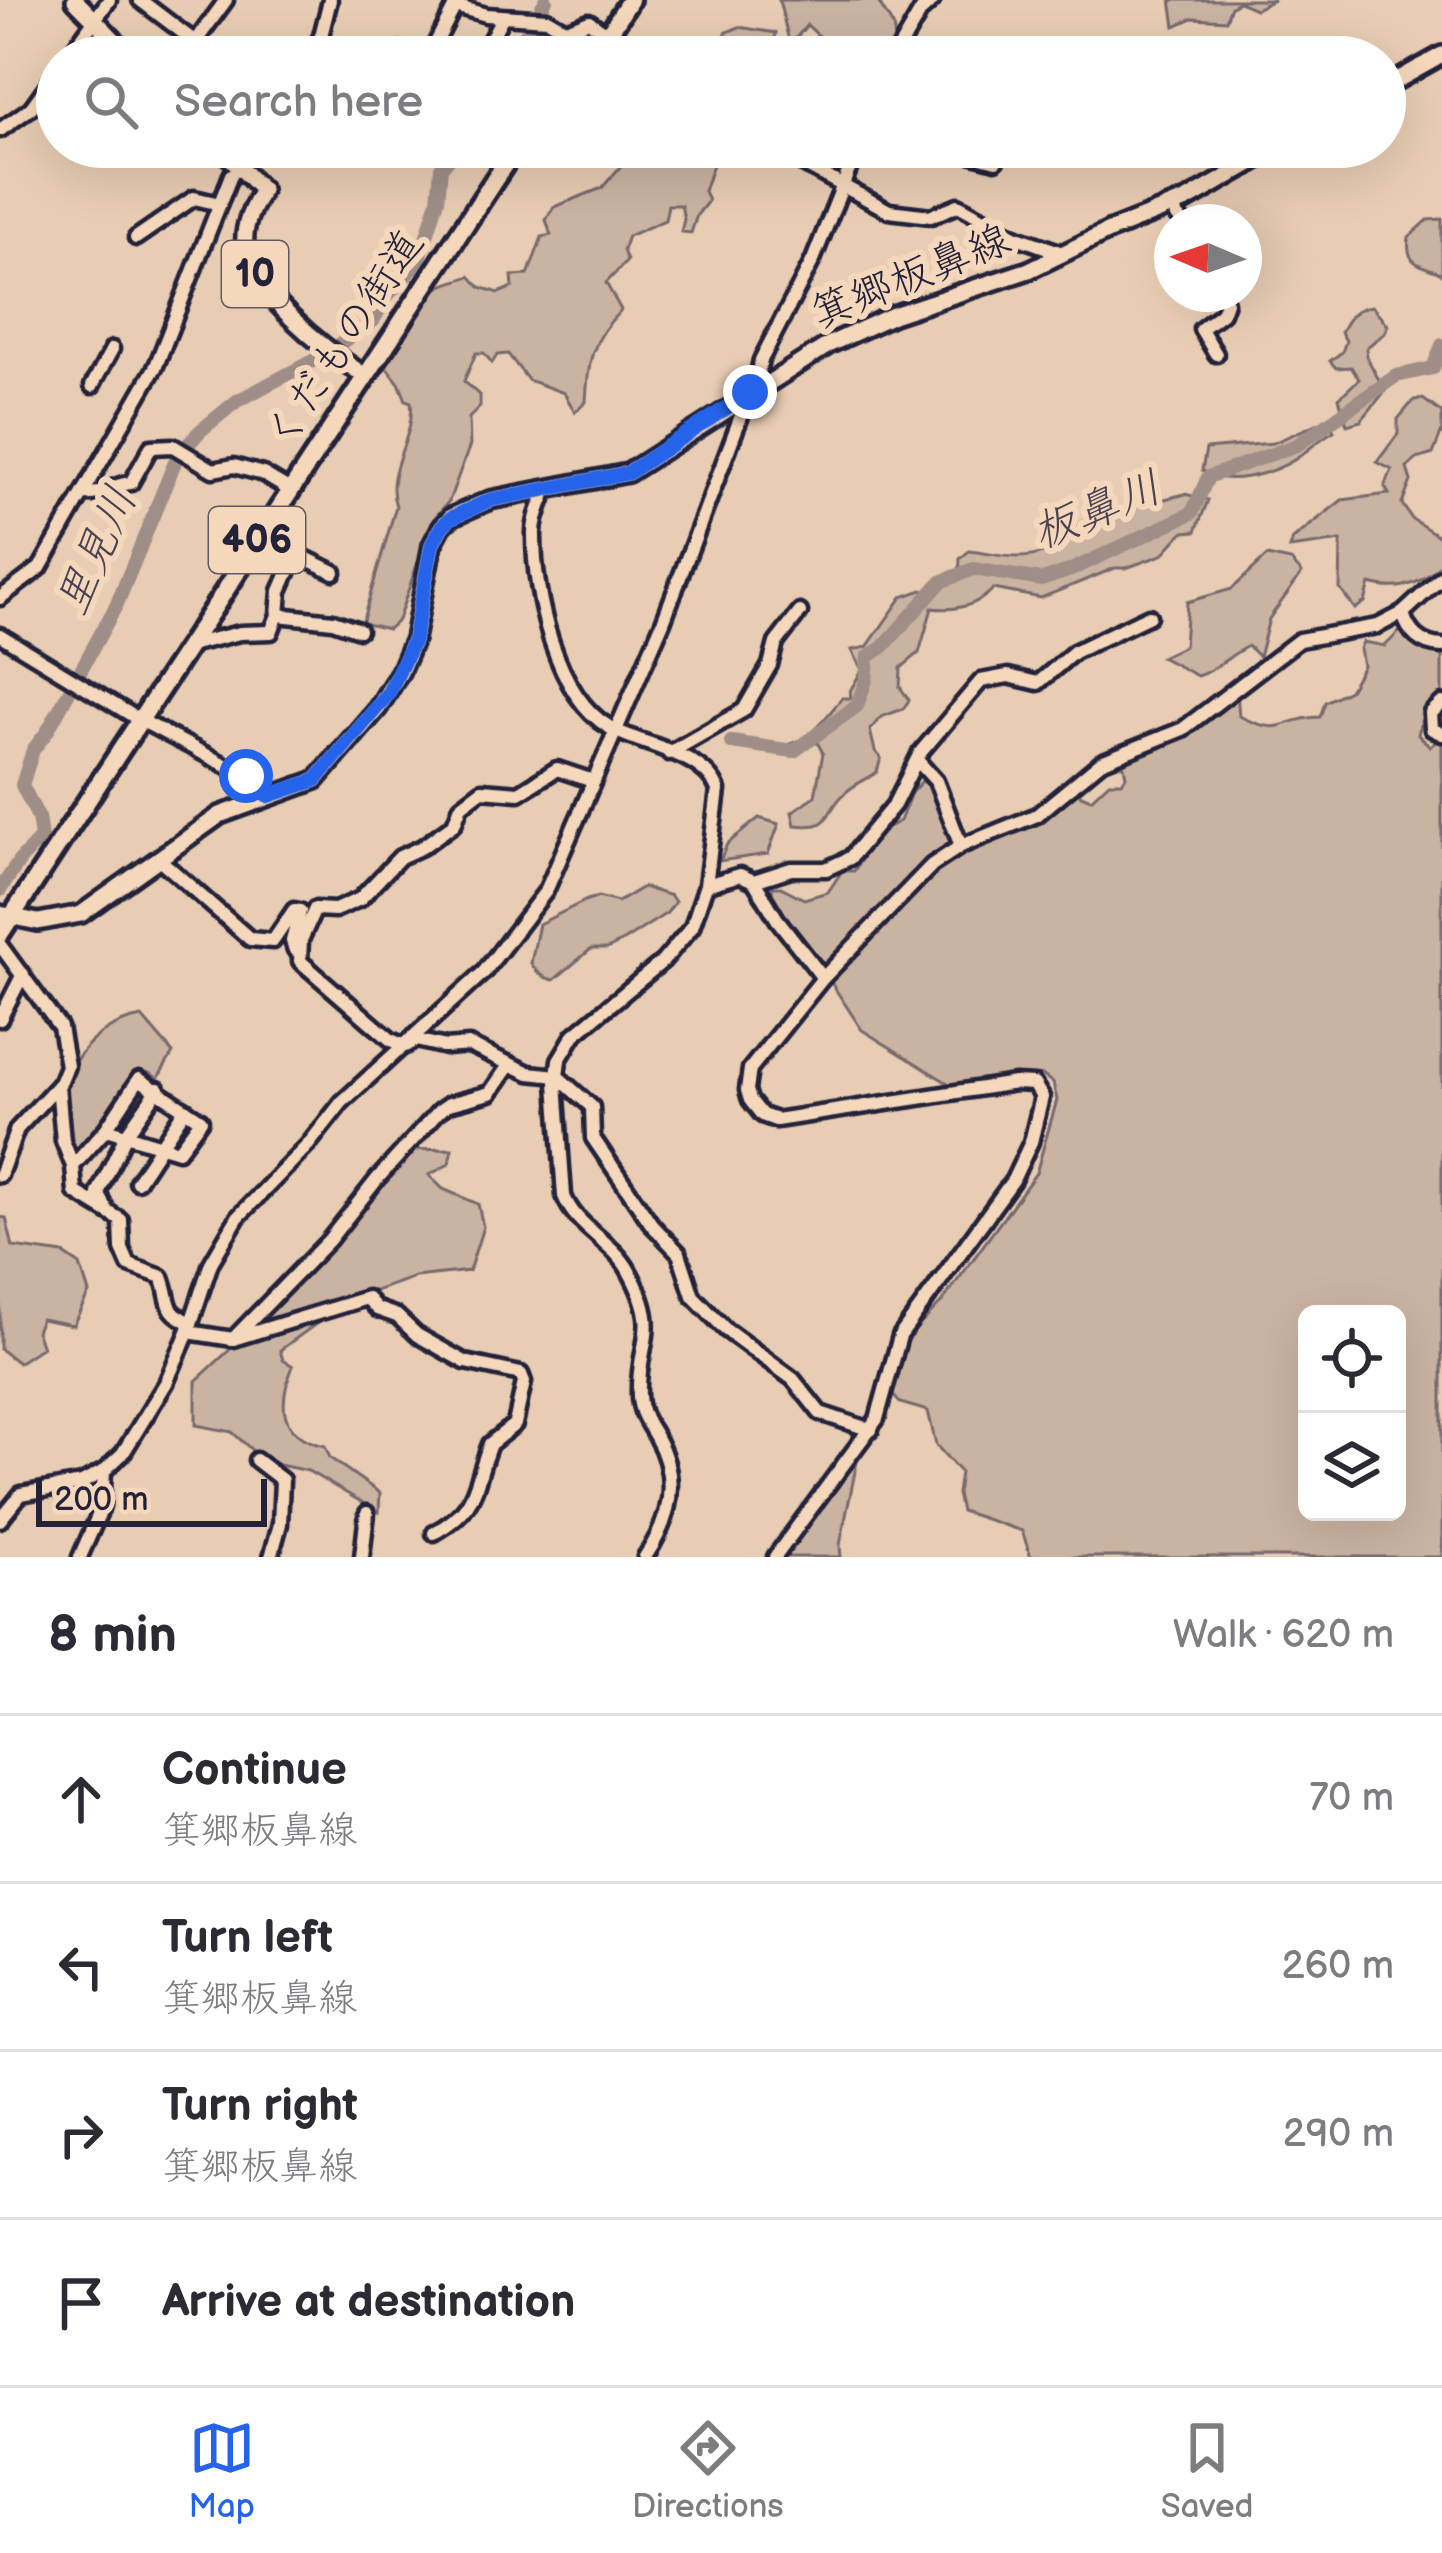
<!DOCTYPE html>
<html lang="en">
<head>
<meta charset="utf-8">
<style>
	:root { --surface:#fff; --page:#f2f2f3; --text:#2b2b33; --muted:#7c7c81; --line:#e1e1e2; --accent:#2563eb }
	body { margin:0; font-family:"Balsamiq Sans","Klee One",sans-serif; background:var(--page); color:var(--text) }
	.controls { position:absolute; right:36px; bottom:36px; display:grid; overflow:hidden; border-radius:18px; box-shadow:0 12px 48px #0002 }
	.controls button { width:108px; height:108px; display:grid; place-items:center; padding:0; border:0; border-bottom:3px solid var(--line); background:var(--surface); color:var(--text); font:60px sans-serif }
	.compass { position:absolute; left:1154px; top:204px; width:108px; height:108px; border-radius:50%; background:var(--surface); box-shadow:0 12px 48px #0002; rotate:272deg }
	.scale { position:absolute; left:36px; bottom:30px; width:231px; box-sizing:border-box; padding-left:12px; border:6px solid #22223b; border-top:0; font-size:33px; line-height:42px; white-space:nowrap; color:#22223b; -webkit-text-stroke:9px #f5d7bb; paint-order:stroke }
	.stop { position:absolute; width:36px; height:36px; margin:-27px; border:9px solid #2563eb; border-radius:50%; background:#fff }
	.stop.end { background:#2563eb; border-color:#fff; box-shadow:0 3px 12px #0008 }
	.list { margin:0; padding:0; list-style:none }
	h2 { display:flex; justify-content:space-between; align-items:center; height:156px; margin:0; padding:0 48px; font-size:51px }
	h2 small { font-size:39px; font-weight:400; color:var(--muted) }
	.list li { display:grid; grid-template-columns:78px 1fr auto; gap:36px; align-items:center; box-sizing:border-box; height:168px; padding:0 48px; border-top:3px solid var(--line) }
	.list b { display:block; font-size:45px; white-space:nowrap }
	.list p { margin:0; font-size:39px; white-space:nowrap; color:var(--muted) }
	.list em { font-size:39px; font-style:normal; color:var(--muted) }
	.icon { flex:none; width:66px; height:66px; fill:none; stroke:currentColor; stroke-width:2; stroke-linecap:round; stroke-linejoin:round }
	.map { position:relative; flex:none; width:1442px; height:1557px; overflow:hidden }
	.search { position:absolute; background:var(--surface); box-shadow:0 12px 48px #0002; left:36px; right:36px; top:36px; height:132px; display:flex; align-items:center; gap:30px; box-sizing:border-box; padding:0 42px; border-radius:66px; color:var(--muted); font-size:45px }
	.sheet { height:828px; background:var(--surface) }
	nav { display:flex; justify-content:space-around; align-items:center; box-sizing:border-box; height:168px; border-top:3px solid var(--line); background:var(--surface); font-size:33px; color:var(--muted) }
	nav a { display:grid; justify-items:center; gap:6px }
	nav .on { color:var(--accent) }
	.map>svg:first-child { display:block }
</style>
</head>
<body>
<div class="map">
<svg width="1442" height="1557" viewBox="0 0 1442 1557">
	<rect width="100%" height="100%" fill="#e8ccb3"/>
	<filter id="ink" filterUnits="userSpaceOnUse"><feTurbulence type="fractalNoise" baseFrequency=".00833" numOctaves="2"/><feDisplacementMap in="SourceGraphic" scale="24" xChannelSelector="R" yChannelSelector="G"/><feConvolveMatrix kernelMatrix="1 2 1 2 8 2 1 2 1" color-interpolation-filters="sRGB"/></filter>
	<g filter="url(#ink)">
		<g fill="#cbb3a2" stroke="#766a6e" stroke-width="3" fill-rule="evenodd">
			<polygon points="779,0 877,0 893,26 896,47 889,57 872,57 867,51 841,57 807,25 790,45"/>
			<polygon points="1171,0 1274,0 1255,9 1239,2 1231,6 1226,20 1193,18 1175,26"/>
			<polygon points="739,27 776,33 771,57 713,57 727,32"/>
			<path d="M682,147L683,151L719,147L704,191L708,201L697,215L691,233L681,232L684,219L681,205H668L665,220L628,236L623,250L627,261L606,283L621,310C591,341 588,361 586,402L575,412L564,393L528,380L508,354L497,355L492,363L484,353H476L464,381L480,396V407L469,418L470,445L449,501L432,521L398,620L388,629L362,623L396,506C383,471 416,438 411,402L406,400L399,383L383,363C401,340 410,310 434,291C442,283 459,281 470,276L480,287L499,293L513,287L512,276L528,275L542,237L551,235L546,220L554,207L602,188L637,147Z"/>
			<path d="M1442,219V274C1423,264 1405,268 1409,237L1428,220Z"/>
			<path d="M1372,306L1388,325L1385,333L1367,347L1366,356L1385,391L1361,421L1347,425L1339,398L1359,379L1351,367L1336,368L1330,361L1342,352L1346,341L1341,332C1349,317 1354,308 1372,306Z"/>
			<path d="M1423,399L1442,413V431L1433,454L1417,459L1407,468L1411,481L1402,504L1412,519L1440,537L1442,563C1422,585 1397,592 1370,584L1365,602L1355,609L1340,589L1341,541L1290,548L1293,539L1342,500L1389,494L1385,487L1392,470L1377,462L1398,434V419L1414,400Z"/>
			<path d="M1328,419L1334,431C1319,439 1308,451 1294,460C1271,474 1224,488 1202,470L1206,449L1273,443Z"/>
			<path d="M1185,494L1208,500L1196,531L1183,532L1162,555L1126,568H1115L1041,598L993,589C978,606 954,611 932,608L919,653L901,668L900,687L909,700L903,709L881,717L870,730L875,751L881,758L877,772C867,780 853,784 843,795C822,817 833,829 795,825L792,812L815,796L823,753L817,742L797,754L777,747C807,745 824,720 842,698H851L850,691L862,670L852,650L867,647L902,597L922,590L934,594L959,577L960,559L969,551C998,554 1021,563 1048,551C1067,512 1147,505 1185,494Z"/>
			<path d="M1267,556L1291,561L1302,573L1269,619L1259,657L1248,646C1229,655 1217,670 1197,676L1161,657L1184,646L1187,602L1232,589Z"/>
			<path d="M1405,626L1418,644L1442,656V698L1424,709L1418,735L1430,746L1442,738V1557H1031L1022,1531L961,1511L957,1494L960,1472L936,1445L928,1411L900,1403L890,1392L899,1353L912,1333L942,1302L1036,1173L1057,1100L1053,1083L1042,1075L951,1085L862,1030L830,981L917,885L956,854L1075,787L1081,795L1091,799L1109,782H1122L1126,776L1124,766L1108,761L1197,727L1237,692L1239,716C1287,739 1278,718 1320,717L1325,702L1349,690L1363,666L1360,649L1363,642L1385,646ZM1307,1314H1397V1512H1307Z"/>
			<path d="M922,781L932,787L955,842C902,876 867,928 821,969L795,931L774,909L772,887H781L804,899L828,892L842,871H854L878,832L900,821L911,793Z"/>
			<polygon points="759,818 779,824 768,854 720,861 727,844"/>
			<path d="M643,887L671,896L675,902L667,913L623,941L607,949H591L554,980C543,978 537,973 531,963L539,924L587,900L598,897L618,902Z"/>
			<path d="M142,1017L173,1053L158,1078L147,1072C128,1080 91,1135 72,1155C43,1097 76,1028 142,1017Z"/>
			<path d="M452,1149L449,1164L429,1175L443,1189L478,1204L483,1227L469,1271L415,1277L349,1300L280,1350L283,1360L293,1366C278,1404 278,1436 325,1446L330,1458L380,1493L379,1512L308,1471L265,1462L232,1432L196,1425V1381L237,1343L408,1150Z"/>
			<polygon points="0,1217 6,1218 13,1247 64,1254 80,1265 89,1293 73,1325 41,1319 36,1331 42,1347 18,1363 0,1349"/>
			<polygon points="858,1457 840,1545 841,1557 781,1557"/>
		</g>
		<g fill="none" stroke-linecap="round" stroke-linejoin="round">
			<g stroke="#9f8e87" stroke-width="14">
				<polyline points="512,57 546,0"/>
				<polyline points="338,345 373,321 387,296 419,261 438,200 441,168 458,147"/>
				<polyline points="731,742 794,751 857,706 866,680 868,657 883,647 941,582 973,569 1042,580 1071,570 1192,513 1208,477 1297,445 1396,376 1433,368 1442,345"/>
				<polyline points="0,890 20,860 41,838 38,817 22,785 33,750 47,732 117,604 177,457 200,431 237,401 322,356"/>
			</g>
			<defs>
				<g id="minor">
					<polyline points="140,0 215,57"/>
					<polyline points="196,41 226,0"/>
					<polyline points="429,56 455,6 486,15 547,19 566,30 589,21 637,57"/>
					<polyline points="68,57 109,0"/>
					<polyline points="310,57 321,36 330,0"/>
					<polyline points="397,57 401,50 419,57"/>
					<polyline points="481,57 502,18"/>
					<polyline points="894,57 921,11 933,0"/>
					<polyline points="0,130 31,108 57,72"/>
					<polyline points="772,147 889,211 931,216 958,205 1017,237 1062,253"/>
					<polyline points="943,147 996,161"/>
					<polyline points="244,153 248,147"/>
					<polyline points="1174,206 1176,215 1183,222"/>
					<polyline points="136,238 194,198 220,204"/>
					<polyline points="1216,354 1201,329 1222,313 1226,302 1223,294"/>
					<polyline points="92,386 112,349"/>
					<polyline points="754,390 761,360 813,260 858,147"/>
					<path d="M546,491C541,505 533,521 534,536C534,593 555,695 609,727C641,746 704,752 718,790L706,885L692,927L663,961L574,1035L559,1060L556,1083L564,1196C576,1228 613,1241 629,1271C663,1333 637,1339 639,1395C639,1412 648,1423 656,1437C680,1479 671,1519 645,1557"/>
					<path d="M84,494C103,496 114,484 131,483L151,447L173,446L213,470L234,466L263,474L290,490"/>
					<polyline points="297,554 334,572"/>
					<polyline points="0,598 40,568 156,366 231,175"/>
					<path d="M1403,613C1408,633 1421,645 1442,646"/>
					<polyline points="278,615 280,591 298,550"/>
					<polyline points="0,635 133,716 246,776 268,796"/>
					<polyline points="189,645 240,633 271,632 278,615 333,621 359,630"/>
					<polyline points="1442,703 1431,713 1432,729 1442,734"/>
					<polyline points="669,753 744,710 770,665 776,643 800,612"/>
					<polyline points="917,760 936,781 961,846"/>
					<polyline points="593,781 557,769 519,793 482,790 461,806 454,824 422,847 400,857 360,899 335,910 315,909 301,940 300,961 391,1040 405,1046 416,1040 446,1047 469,1045 529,1073 557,1076 592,1107 593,1138 652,1225 679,1253 693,1296 726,1330 793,1379 820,1413 871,1430"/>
					<polyline points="158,858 250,939 273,941 294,910 300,911 292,941 295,950"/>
					<polyline points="754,881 777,919 823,978"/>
					<polyline points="706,885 740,875 754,881 791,869 826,869 850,858 894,805 920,753 981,681 1008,676 1038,683 1074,652 1149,616"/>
					<polyline points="0,945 60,1027 67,1066 60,1083 17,1129 0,1175"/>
					<polyline points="0,1019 23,974"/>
					<path d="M58,1085L63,1141L73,1166L75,1192L121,1220L122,1249L129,1265L162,1277C172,1302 162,1310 191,1323"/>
					<polyline points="73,1166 106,1129 139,1079 201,1120 178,1151 106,1129"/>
					<polyline points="137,1182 185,1109"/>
					<polyline points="106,1208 98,1193 126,1135 158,1089"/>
					<polyline points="188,1332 233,1339 329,1240 378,1178 439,1111 449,1104 490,1093 510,1064"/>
					<path d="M233,1339L367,1298L377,1309L397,1316L417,1335L465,1362L521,1374L524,1382L515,1424L490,1444C473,1487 480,1507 434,1533"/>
					<polyline points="256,1460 282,1480 280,1524 271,1557"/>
					<polyline points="0,1520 21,1494 82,1483 104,1471 123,1453 166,1383 188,1332 211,1263 238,1217 308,1145 342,1102 484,972 546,891 663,622 749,395"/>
					<polyline points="80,1557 102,1507 104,1471"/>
					<polyline points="362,1557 367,1513"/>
					<polyline points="775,1557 877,1419 900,1336 1013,1180 1031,1142 1042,1097 1034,1084 1015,1083 776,1120 762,1115 750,1100 747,1090 750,1069 823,978 932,865 961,846 1037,815 1101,762 1183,729 1299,640 1378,626 1403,613 1442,577"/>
				</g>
				<g id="major">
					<polyline points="75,0 131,57"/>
					<polyline points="1385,87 1442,55"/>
					<path d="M220,147L262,190C253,206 243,225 245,244C249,292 327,351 365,376"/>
					<polyline points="0,914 38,922 81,914 220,815 316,780 378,708 400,672 414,639 432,545 442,526 451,517 490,500 628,473 830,344 893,315 1029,270 1109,231 1187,200 1279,147"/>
				</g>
				<g id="highway">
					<polyline points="594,57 630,0"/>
					<polyline points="0,934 516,147"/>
				</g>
			</defs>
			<use href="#minor" stroke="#22223b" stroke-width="21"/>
			<use href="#major" stroke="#22223b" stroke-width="24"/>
			<use href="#highway" stroke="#22223b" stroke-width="26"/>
			<use href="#minor" stroke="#f5d7bb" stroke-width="12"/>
			<use href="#major" stroke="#f5d7bb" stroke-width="15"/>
			<use href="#highway" stroke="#f5d7bb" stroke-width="16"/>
		</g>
	</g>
	<g fill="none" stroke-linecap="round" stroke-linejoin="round" filter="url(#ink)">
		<polyline stroke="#2563eb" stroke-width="15" points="246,776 268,796 316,780 388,694 414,639 432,545 442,526 451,518 490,500 628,473 750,392"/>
	</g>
	<g text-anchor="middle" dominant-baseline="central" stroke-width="12" stroke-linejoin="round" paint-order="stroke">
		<g fill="#f5d7bb" stroke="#615861" stroke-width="3">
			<rect x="222" y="241" width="66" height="66" rx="9"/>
			<rect x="209" y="507" width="96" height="66" rx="9"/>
		</g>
		<g font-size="39" font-weight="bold" fill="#22223b">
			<text x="255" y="274">10</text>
			<text x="257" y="540">406</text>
		</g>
		<g font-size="42" fill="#22223b" stroke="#f5d7bb">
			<text transform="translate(911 277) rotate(-22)">箕郷板鼻線</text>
			<text transform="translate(345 340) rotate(-57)">くだもの街道</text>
		</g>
		<g font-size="45" font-style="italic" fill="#484252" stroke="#f5d7bb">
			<text transform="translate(1097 511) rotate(-22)">板鼻川</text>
			<text transform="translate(97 551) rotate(-66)">里見川</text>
		</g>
	</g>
</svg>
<div class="controls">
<button><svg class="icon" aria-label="locate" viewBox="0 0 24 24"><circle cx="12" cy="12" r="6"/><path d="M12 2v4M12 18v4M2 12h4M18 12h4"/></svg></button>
<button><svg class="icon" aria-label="layers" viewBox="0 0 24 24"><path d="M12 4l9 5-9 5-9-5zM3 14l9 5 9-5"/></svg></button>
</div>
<svg class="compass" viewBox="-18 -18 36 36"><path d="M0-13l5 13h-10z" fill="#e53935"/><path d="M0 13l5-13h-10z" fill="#7c7c81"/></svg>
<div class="scale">200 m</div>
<div class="stop" style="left:246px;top:776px"></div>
<div class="stop end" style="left:750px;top:392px"></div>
<div class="search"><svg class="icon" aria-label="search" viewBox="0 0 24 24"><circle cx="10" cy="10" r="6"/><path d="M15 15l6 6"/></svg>Search here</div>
</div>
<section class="sheet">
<h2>8 min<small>Walk · 620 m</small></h2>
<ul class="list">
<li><svg class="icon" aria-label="ahead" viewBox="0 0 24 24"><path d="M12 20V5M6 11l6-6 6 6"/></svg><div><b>Continue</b><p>箕郷板鼻線</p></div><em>70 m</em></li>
<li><svg class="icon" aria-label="left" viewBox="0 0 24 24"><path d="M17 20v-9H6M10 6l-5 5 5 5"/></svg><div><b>Turn left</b><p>箕郷板鼻線</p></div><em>260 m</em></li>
<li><svg class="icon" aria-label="right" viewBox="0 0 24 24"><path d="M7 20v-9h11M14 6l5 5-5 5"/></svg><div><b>Turn right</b><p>箕郷板鼻線</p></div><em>290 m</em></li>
<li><svg class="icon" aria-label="arrive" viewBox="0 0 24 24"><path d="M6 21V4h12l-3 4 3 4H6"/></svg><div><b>Arrive at destination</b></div></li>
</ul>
</section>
<nav>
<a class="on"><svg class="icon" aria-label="map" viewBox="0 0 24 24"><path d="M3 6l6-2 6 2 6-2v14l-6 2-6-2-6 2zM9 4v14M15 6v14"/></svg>Map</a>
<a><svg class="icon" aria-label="directions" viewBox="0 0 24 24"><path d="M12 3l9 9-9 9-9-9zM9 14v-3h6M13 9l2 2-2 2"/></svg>Directions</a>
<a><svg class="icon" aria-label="saved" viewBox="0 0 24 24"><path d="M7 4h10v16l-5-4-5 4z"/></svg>Saved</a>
</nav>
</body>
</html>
